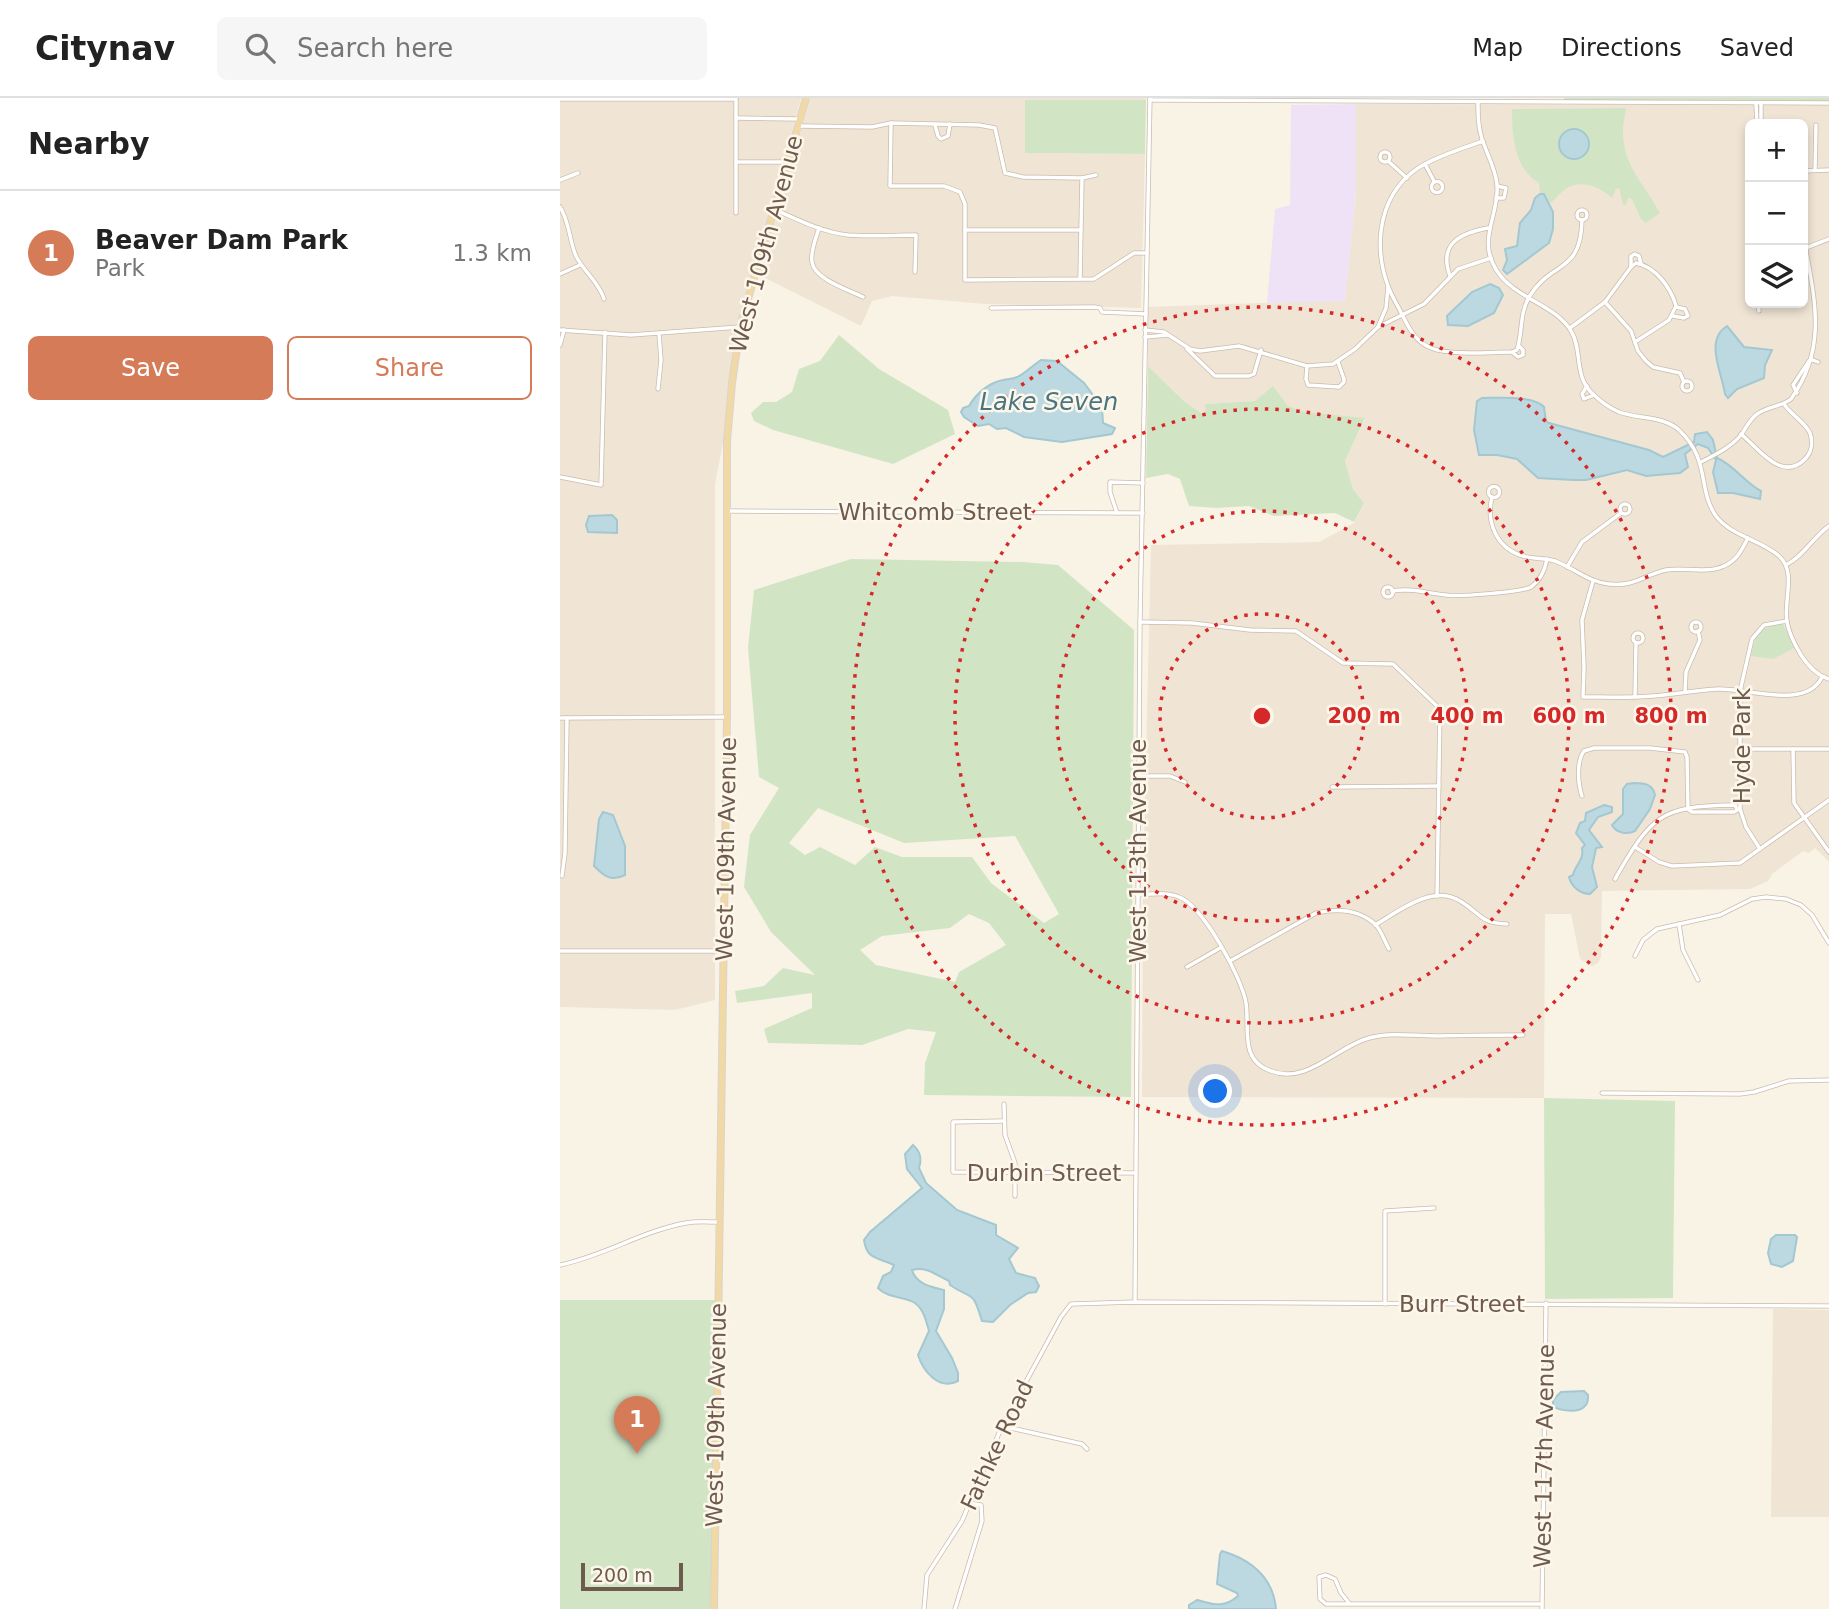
<!DOCTYPE html>
<html lang="en">
<head>
<meta charset="utf-8">
<style>
	:root { --surface:#fff; --page:#f6f6f6; --text:#222; --muted:#767676; --line:#e0e0e0; --accent:#d67b58 }
	body { margin:0; font-family:"DejaVu Sans",sans-serif; background:var(--page); color:var(--text) }
	.controls { position:absolute; right:21px; top:21px; display:grid; overflow:hidden; border-radius:10px; box-shadow:0 4px 10px #0003 }
	.controls button { width:63px; height:63px; display:grid; place-items:center; padding:0; border:0; border-bottom:2px solid var(--line); background:var(--surface); color:var(--text); font:35px sans-serif }
	.scale { position:absolute; left:21px; bottom:18px; width:102px; box-sizing:border-box; padding-left:7px; border:4px solid #6f5b4d; border-top:0; font-size:19px; line-height:24px; white-space:nowrap; color:#6f5b4d; -webkit-text-stroke:5px #fdf7eb; paint-order:stroke }
	.you { position:absolute; left:656px; top:994px; width:24px; height:24px; margin:-18px; border:5px solid #fff; border-radius:50%; background:#1a73e8; box-shadow:0 0 0 10px #1a73e833 }
	.badge { display:grid; place-items:center; width:46px; height:46px; border-radius:50%; background:var(--accent); color:#fff; font-size:23px; font-weight:700 }
	.pin { position:absolute; translate:-50% -58px; filter:drop-shadow(0 2px 4px #0008) }
	.pin::after { content:''; position:absolute; top:37px; width:24px; height:21px; background:inherit; clip-path:polygon(0 0,100% 0,50% 100%) }
	.list { margin:0; padding:0; list-style:none }
	h2 { display:flex; justify-content:space-between; align-items:center; height:91px; margin:0; padding:0 28px; font-size:30px }
	h2 small { font-size:23px; font-weight:400; color:var(--muted) }
	.list li { display:grid; grid-template-columns:46px 1fr auto; gap:21px; align-items:center; box-sizing:border-box; height:126px; padding:0 28px; border-top:2px solid var(--line) }
	.list b { display:block; font-size:26px; white-space:nowrap }
	.list p { margin:0; font-size:23px; white-space:nowrap; color:var(--muted) }
	.list em { font-size:23px; font-style:normal; color:var(--muted) }
	.actions { display:flex; gap:14px; padding:21px 28px }
	.actions a { flex:1; padding:16px 0; border:2px solid var(--accent); border-radius:10px; text-align:center; font-size:24px; color:var(--accent) }
	.actions .main { background:var(--accent); color:#fff }
	.icon { flex:none; width:38px; height:38px; fill:none; stroke:currentColor; stroke-width:2; stroke-linecap:round; stroke-linejoin:round }
	.map { position:relative; flex:none; width:1269px; height:1511px; overflow:hidden }
	header { display:flex; align-items:center; gap:42px; box-sizing:border-box; height:98px; padding:0 35px; background:var(--surface); border-bottom:2px solid var(--line) }
	header strong { font-size:33px }
	nav { display:flex; gap:38px; margin-inline-start:auto; font-size:24px }
	.search { width:490px; height:63px; background:var(--page); display:flex; align-items:center; gap:18px; box-sizing:border-box; padding:0 24px; border-radius:10px; color:var(--muted); font-size:26px }
	main { display:flex }
	aside { flex:1; background:var(--surface) }
	.map>svg:first-child { display:block }
</style>
</head>
<body>
<header>
<strong>Citynav</strong>
<div class="search"><svg class="icon" aria-label="search" viewBox="0 0 24 24"><circle cx="10" cy="10" r="6"/><path d="M15 15l6 6"/></svg>Search here</div>
<nav><a>Map</a><a>Directions</a><a>Saved</a></nav>
</header>
<main>
<aside>
<h2>Nearby<small></small></h2>
<ul class="list">
<li><span class="badge">1</span><div><b>Beaver Dam Park</b><p>Park</p></div><em>1.3 km</em></li>
</ul>
<div class="actions"><a class="main">Save</a><a>Share</a></div>
</aside>
<div class="map">
<svg width="1269" height="1511" viewBox="0 0 1269 1511">
	<rect width="100%" height="100%" fill="#f9f3e5"/>
	<g fill="#f0e5d5" fill-rule="evenodd">
		<polygon points="0,0 241,0 173,246 164,340 155,386 155,902 115,912 0,909"/>
		<polygon points="250,0 586,0 586,2 465,2 465,55 585,56 581,210 425,206 332,198 312,203 301,228 199,177"/>
		<path d="M796,6L1269,7V764L1255,750L1249,755L1243,753L1212,776L1208,783L1190,791L1042,793L1041,859L1038,865L1032,868L1020,861L1011,816H985L984,1000L582,999L583,784L591,447L759,444L794,425L804,405L793,391L785,363L805,321L745,314L728,308L695,303L646,306L647,318L625,304L588,268V209L785,202L796,92ZM1190,26H1243V205H1190Z"/>
		<polygon points="1213,1211 1269,1212 1269,1419 1211,1419"/>
	</g>
	<polygon fill="#efe2f6" points="796,6 796,92 785,203 707,205 715,111 730,107 731,7"/>
	<g fill="#d1e5c5" fill-rule="evenodd">
		<rect x="1004" y="0" width="265" height="4"/>
		<polygon points="465,2 586,2 585,56 465,55"/>
		<path d="M1066,10C1065,18 1063,26 1063,33C1063,69 1085,86 1100,115L1086,125L1081,121L1072,101L1068,100L1066,107H1063L1059,90L1056,91L1052,100C1039,88 1018,80 1003,93C998,97 995,102 990,105L984,96H980L979,85C954,71 952,37 952,11Z"/>
		<polygon points="279,237 319,271 388,312 395,336 333,366 213,332 194,323 191,315 203,304 216,304 232,294 239,271 260,263"/>
		<polygon points="588,268 625,304 646,318 645,306 695,303 713,288 728,308 745,314 805,320 785,363 793,391 804,405 794,424 775,415 714,418 689,408 656,410 629,408 620,381 608,376 586,380"/>
		<path d="M291,461L463,464L498,467L574,532L571,999L364,997L365,965L376,934L348,931L302,947L208,945L204,931L252,910V895L177,905L175,893L204,888L223,870L255,877L211,834L184,789L190,737L219,690L199,679L188,550L194,492ZM258,710L344,745L455,738L499,816L484,825L431,785L412,759H342L315,749L295,767L260,749L245,757L229,745ZM409,816L429,825L446,847L399,874L395,884L316,867L300,852L322,838L390,830Z"/>
		<path d="M1223,526L1234,550L1213,561L1191,558C1196,534 1197,530 1223,526Z"/>
		<polygon points="984,1000 1115,1003 1113,1200 985,1201"/>
		<polygon points="0,1202 156,1202 152,1511 0,1511"/>
	</g>
	<g fill="#bcd9e1" stroke="#a3c8d1" stroke-width="2">
		<circle cx="1014" cy="46" r="15"/>
		<polygon points="980,96 984,96 993,114 993,131 989,145 947,176 943,172 947,162 945,151 957,148 960,125 971,112 975,100"/>
		<polygon points="930,186 939,190 943,197 934,215 908,228 888,227 887,218 912,194"/>
		<path d="M1167,228L1184,249L1212,252L1205,267L1204,280L1177,291L1168,300L1165,296C1162,275 1144,242 1167,228Z"/>
		<path d="M481,262L497,263L524,285L542,309L543,325L555,330L552,336L502,344L464,339L446,330L437,331L429,326L418,328L404,319L401,314L403,310L409,308C416,296 428,285 443,282C449,280 453,282 459,278C467,274 473,267 481,262Z"/>
		<path d="M922,300C937,300 974,297 984,309L986,323L989,325L1089,352L1103,359L1134,344L1135,336L1147,334L1153,342L1157,360C1173,366 1185,385 1201,393L1200,401L1173,395H1158L1153,374L1156,362L1148,350L1138,346L1125,356L1128,369L1120,375L1086,378L1067,372L1026,382H1013L978,380L957,361L937,357H919L914,332L917,303Z"/>
		<polygon points="52,417 57,422 57,435 28,434 26,427 29,418"/>
		<path d="M1074,685C1084,685 1093,686 1095,697L1090,711L1075,733C1067,737 1056,735 1052,727L1063,716V691L1067,686Z"/>
		<path d="M1044,707L1052,709V714L1038,719L1029,732L1042,749L1036,750L1032,769L1037,789L1030,796C1020,796 1011,788 1009,779L1013,777C1015,767 1025,761 1022,750L1025,747L1016,735L1020,725L1025,723L1026,715Z"/>
		<path d="M43,714L53,717L65,748V777C51,784 44,778 34,768L39,721Z"/>
		<path d="M353,1047C361,1054 362,1061 359,1070L366,1085L397,1112L436,1127V1137L458,1150L449,1161L456,1175L475,1180L479,1188L476,1194L468,1195L450,1207L433,1224L422,1223C412,1190 413,1203 390,1187L389,1183C376,1177 367,1168 352,1172C356,1186 371,1189 384,1192V1211L376,1233L392,1260L398,1275V1283C379,1293 363,1273 358,1257L369,1233C367,1226 365,1216 360,1210C351,1197 329,1202 318,1190L323,1178L331,1174L334,1167C317,1159 307,1162 304,1142L310,1134L362,1090L347,1071L345,1056Z"/>
		<polygon points="1216,1137 1235,1137 1237,1139 1233,1163 1222,1169 1211,1166 1208,1155 1211,1141"/>
		<path d="M1024,1293L1028,1297C1028,1302 1028,1306 1024,1309C1018,1315 999,1313 993,1308V1302L1001,1294Z"/>
		<path d="M662,1453C692,1462 713,1479 716,1511H629V1507L637,1502C653,1506 663,1511 678,1498L677,1495L657,1486L660,1456Z"/>
	</g>
	<g fill="none" stroke-linecap="round" stroke-linejoin="round">
		<defs>
			<g id="minor">
				<polyline points="0,1 176,1"/>
				<polyline points="176,2 176,115"/>
				<polyline points="590,2 1269,5"/>
				<path d="M918,4C918,17 918,28 922,41C927,56 935,70 937,86C940,117 916,141 937,173C954,200 996,207 1011,233C1023,252 1013,278 1033,296C1040,303 1050,310 1059,314C1078,321 1104,318 1119,332C1151,362 1137,391 1156,418C1171,438 1201,442 1219,458C1237,474 1223,503 1227,524C1229,536 1235,547 1241,557C1248,568 1256,577 1269,581"/>
				<polyline points="1196,5 1197,26"/>
				<polyline points="176,20 239,21"/>
				<polyline points="331,25 330,88 384,88 400,94 405,106 405,182 534,181 574,155 587,155"/>
				<polyline points="1201,26 1201,5"/>
				<polyline points="375,27 378,38 381,41 388,38 390,26"/>
				<polyline points="239,28 312,29 331,25 419,27 435,30 445,75 463,79 522,80"/>
				<path d="M923,43C901,51 877,58 858,70C814,100 811,161 836,205C846,222 851,242 871,250C891,258 930,254 952,254L957,252C963,234 959,217 969,199C991,162 1021,177 1022,122"/>
				<circle cx="825" cy="59" r="5"/>
				<polyline points="828,63 847,80"/>
				<polyline points="176,64 227,64"/>
				<polyline points="865,66 874,83"/>
				<polyline points="1255,72 1256,27"/>
				<polyline points="1243,73 1269,72"/>
				<polyline points="0,82 18,75"/>
				<circle cx="877" cy="89" r="5.5"/>
				<polyline points="936,100 944,100 946,90 937,88"/>
				<path d="M0,109C10,125 9,142 16,158C24,174 39,184 44,201"/>
				<path d="M214,111C238,122 262,134 288,137C310,139 334,137 356,137L355,174"/>
				<circle cx="1022" cy="117" r="5"/>
				<path d="M259,130C256,140 250,154 252,164C254,181 289,192 303,199"/>
				<polyline points="405,132 520,132"/>
				<polyline points="1243,151 1269,141"/>
				<polyline points="1071,169 1071,158 1075,156 1079,158 1081,166"/>
				<polyline points="0,176 20,167"/>
				<path d="M890,178C878,145 901,135 928,130"/>
				<polyline points="520,181 522,80 536,77"/>
				<polyline points="1045,204 1071,233 1078,253 1086,263 1093,269 1120,275 1124,284"/>
				<polyline points="1198,205 1199,213"/>
				<polyline points="431,210 534,209 540,210 542,214 586,216"/>
				<polyline points="1113,218 1124,220 1128,218 1125,211 1116,209"/>
				<polyline points="818,229 826,210 828,189"/>
				<path d="M1010,230L1045,204L1071,169L1076,165C1096,169 1111,190 1116,208L1109,222L1075,244"/>
				<polyline points="0,232 71,237 180,229"/>
				<polyline points="585,232 604,234 630,251 640,253 679,248 747,268 773,266 795,251 818,229 864,206 898,171 931,160"/>
				<polyline points="585,239 608,237"/>
				<polyline points="0,247 4,232"/>
				<polyline points="627,251 655,278 689,278 694,276 701,252"/>
				<polyline points="952,254 958,259 963,257 963,252 959,248"/>
				<polyline points="747,268 746,281 748,287 779,289 784,284 784,281 778,264"/>
				<circle cx="1127" cy="288" r="5"/>
				<polyline points="1027,288 1022,296 1024,301 1034,297"/>
				<polyline points="98,291 101,262 99,236"/>
				<polyline points="1237,295 1233,287 1249,263 1253,262 1258,264"/>
				<path d="M1181,336C1198,350 1222,385 1245,361C1252,354 1253,344 1250,335C1245,324 1231,317 1224,306"/>
				<path d="M1141,364C1155,357 1171,349 1181,337C1186,330 1190,321 1197,316C1208,308 1221,309 1231,301C1269,248 1254,199 1243,137"/>
				<polyline points="0,379 41,387 45,234"/>
				<circle cx="934" cy="394" r="5.5"/>
				<path d="M932,399C926,424 936,450 963,458C974,461 985,460 995,463C1014,470 1028,484 1049,486C1074,489 1084,477 1106,472C1124,469 1147,476 1164,468C1177,463 1182,451 1188,440"/>
				<circle cx="1065" cy="411" r="5"/>
				<polyline points="169,413 583,415"/>
				<polyline points="557,415 550,394 550,384 583,385"/>
				<path d="M1226,467C1244,458 1253,439 1269,428"/>
				<polyline points="1007,469 1022,444 1061,415"/>
				<path d="M1033,483L1022,522L1024,569L1023,599C1046,599 1069,600 1093,598C1114,597 1135,592 1157,591C1184,589 1246,613 1262,579"/>
				<circle cx="828" cy="494" r="5"/>
				<path d="M832,493C853,490 866,495 886,497C898,499 962,494 971,489C981,482 985,472 987,461"/>
				<polyline points="580,524 632,525 690,532 736,533 783,565 833,566 880,611 877,798"/>
				<circle cx="1136" cy="529" r="5"/>
				<circle cx="1078" cy="540" r="5"/>
				<polyline points="1125,594 1126,574 1140,542 1138,533"/>
				<polyline points="1075,599 1076,545"/>
				<polyline points="0,620 165,619"/>
				<polyline points="1180,651 1269,651"/>
				<polyline points="1233,651 1234,705 1269,754"/>
				<polyline points="578,678 610,678 625,684"/>
				<polyline points="772,689 879,688"/>
				<path d="M1022,698C1018,686 1016,664 1024,653L1034,650H1090L1125,654L1127,659L1128,711"/>
				<polyline points="1128,711 1132,714 1174,714 1179,711"/>
				<polyline points="1075,749 1099,764 1112,768 1180,765 1269,702"/>
				<polyline points="1200,751 1186,729 1180,711 1180,593 1192,541 1204,527 1227,523"/>
				<polyline points="2,778 5,755 7,620"/>
				<path d="M1055,781C1092,717 1100,708 1175,707L1177,711"/>
				<path d="M577,797C590,796 607,794 619,799C643,808 682,880 686,905C690,931 679,962 711,973C747,987 776,949 809,940C831,934 855,938 878,938C906,937 934,937 963,937"/>
				<polyline points="1119,826 1123,852 1138,882"/>
				<path d="M815,827C839,813 872,786 900,803C922,816 919,825 947,826"/>
				<polyline points="0,853 162,853"/>
				<polyline points="1075,858 1083,842 1097,831 1160,817 1192,801 1206,799 1226,801 1241,807 1252,817 1269,845"/>
				<path d="M670,863L756,815C778,810 798,811 815,826C821,832 825,844 829,851"/>
				<polyline points="627,869 660,850"/>
				<polyline points="1042,995 1180,996 1194,994 1229,983 1269,982"/>
				<polyline points="444,1006 445,1037 455,1065 455,1098"/>
				<polyline points="443,1023 393,1024 393,1074 575,1075"/>
				<path d="M0,1167C44,1158 82,1133 126,1125C136,1123 148,1124 159,1124"/>
				<polyline points="575,1204 580,524 590,0"/>
				<polyline points="825,1206 825,1113 874,1110"/>
				<polyline points="442,1328 522,1346 527,1351"/>
				<polyline points="789,1505 781,1495 775,1481 766,1477 759,1479 760,1501 766,1506 981,1506"/>
				<polyline points="364,1511 367,1477 402,1423 442,1328 501,1219 511,1206 575,1204 1269,1208"/>
				<polyline points="395,1511 422,1423 421,1407 408,1405"/>
				<polyline points="982,1511 986,1205"/>
			</g>
			<polyline id="primary" points="154,1511 167,619 167,343 172,285 180,229 246,0"/>
		</defs>
		<use href="#minor" stroke="#c9bbad" stroke-width="5"/>
		<use href="#primary" stroke="#dad4d1" stroke-width="8"/>
		<use href="#minor" stroke="#fff" stroke-width="3.5"/>
		<use href="#primary" stroke="#f1d9a5" stroke-width="6"/>
	</g>
	<g fill="none" stroke="#d62828" stroke-width="3.5" stroke-dasharray="3.5 7">
		<circle cx="702" cy="618" r="102"/>
		<circle cx="702" cy="618" r="205"/>
		<circle cx="702" cy="618" r="307"/>
		<circle cx="702" cy="618" r="409"/>
	</g>
	<g text-anchor="middle" dominant-baseline="central" stroke-width="5" stroke-linejoin="round" paint-order="stroke">
		<g font-size="23" fill="#6f5b4d" stroke="#fdf7eb">
			<text transform="translate(206 146) rotate(-75)">West 109th Avenue</text>
			<text x="375" y="414">Whitcomb Street</text>
			<text transform="translate(1182 648) rotate(-90)">Hyde Park</text>
			<text transform="translate(166 751) rotate(-89)">West 109th Avenue</text>
			<text transform="translate(578 753) rotate(-90)">West 113th Avenue</text>
			<text x="484" y="1075">Durbin Street</text>
			<text x="902" y="1206">Burr Street</text>
			<text transform="translate(156 1317) rotate(-89)">West 109th Avenue</text>
			<text transform="translate(437 1347) rotate(-65)">Fathke Road</text>
			<text transform="translate(984 1358) rotate(-89)">West 117th Avenue</text>
		</g>
		<g font-size="24" font-style="italic" fill="#4a7480" stroke="#fdf7eb">
			<text x="489" y="304">Lake Seven</text>
		</g>
	</g>
	<circle cx="702" cy="618" r="10" fill="#d62828" stroke="#fdf7eb" stroke-width="3.5"/>
	<g font-size="21" text-anchor="middle" font-weight="bold" fill="#d62828" stroke="#fdf7eb" stroke-width="5" stroke-linejoin="round" paint-order="stroke">
		<text x="804" y="625">200 m</text>
		<text x="907" y="625">400 m</text>
		<text x="1009" y="625">600 m</text>
		<text x="1111" y="625">800 m</text>
	</g>
</svg>
<div class="controls">
<button>+</button>
<button>−</button>
<button><svg class="icon" aria-label="layers" viewBox="0 0 24 24"><path d="M12 4l9 5-9 5-9-5zM3 14l9 5 9-5"/></svg></button>
</div>
<div class="scale">200 m</div>
<div class="you"></div>
<div class="pin badge" style="left:77px;top:1356px">1</div>
</div>
</main>
</body>
</html>
